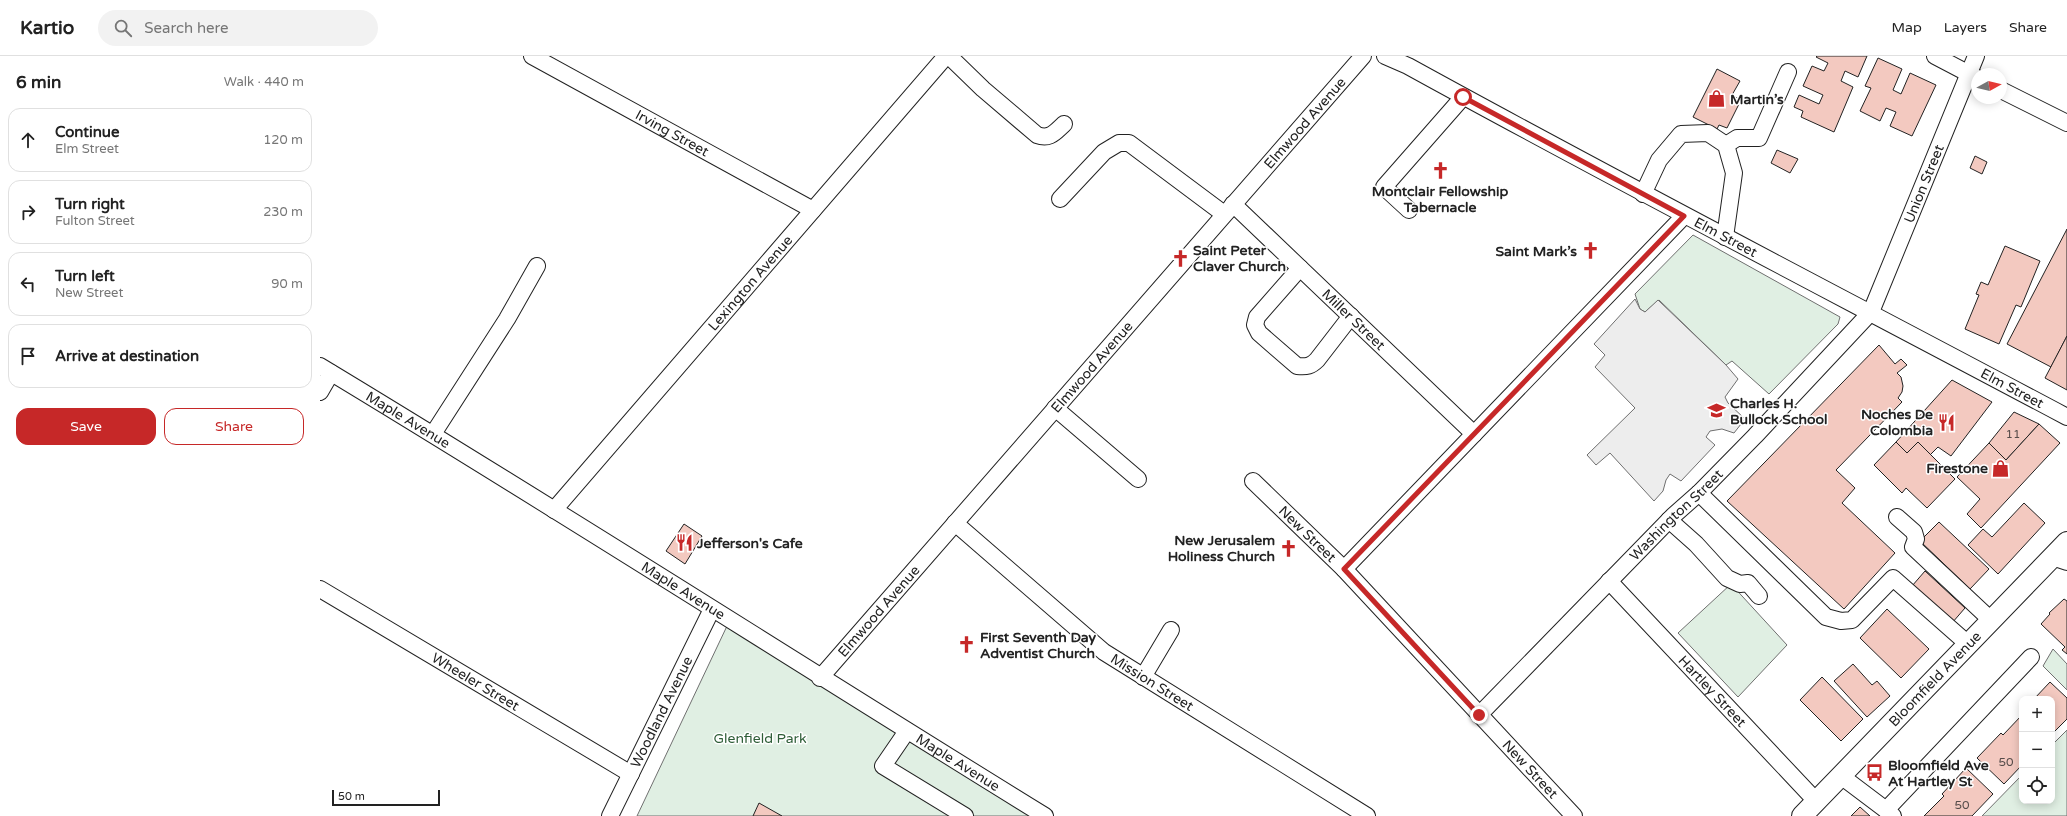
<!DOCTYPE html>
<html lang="en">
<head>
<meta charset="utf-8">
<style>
	:root { --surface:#fff; --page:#f2f2f2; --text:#222; --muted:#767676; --line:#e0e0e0; --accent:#c62828 }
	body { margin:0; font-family:"Varela Round",sans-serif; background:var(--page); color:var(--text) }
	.controls { position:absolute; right:12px; bottom:12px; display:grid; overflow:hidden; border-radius:8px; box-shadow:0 2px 10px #0003 }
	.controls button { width:36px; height:36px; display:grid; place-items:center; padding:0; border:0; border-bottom:1px solid var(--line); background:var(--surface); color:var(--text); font:20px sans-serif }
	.compass { position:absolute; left:1651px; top:12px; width:36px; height:36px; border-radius:50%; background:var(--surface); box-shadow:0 2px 10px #0003; rotate:82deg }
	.scale { position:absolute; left:12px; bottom:10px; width:108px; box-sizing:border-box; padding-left:4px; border:2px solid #222; border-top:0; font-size:11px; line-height:14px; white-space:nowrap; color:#222; -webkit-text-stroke:3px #fff; paint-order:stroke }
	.stop { position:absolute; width:12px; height:12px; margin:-9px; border:3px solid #c62828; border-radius:50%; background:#fff }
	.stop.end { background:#c62828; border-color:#fff; box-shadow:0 1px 4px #0008 }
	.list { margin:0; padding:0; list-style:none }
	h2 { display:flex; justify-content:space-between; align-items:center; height:52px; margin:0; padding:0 16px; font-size:17px }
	h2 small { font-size:13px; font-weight:400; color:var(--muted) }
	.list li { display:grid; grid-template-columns:26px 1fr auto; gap:12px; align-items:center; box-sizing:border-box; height:64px; margin:0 8px 8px; padding:0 8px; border:1px solid var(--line); border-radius:12px }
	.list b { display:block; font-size:15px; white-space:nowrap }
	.list p { margin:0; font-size:13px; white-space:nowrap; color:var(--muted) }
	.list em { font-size:13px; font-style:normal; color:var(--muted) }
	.actions { display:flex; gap:8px; padding:12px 16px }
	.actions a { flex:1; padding:9px 0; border:1px solid var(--accent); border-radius:12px; text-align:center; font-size:14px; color:var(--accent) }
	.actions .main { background:var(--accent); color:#fff }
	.icon { flex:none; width:22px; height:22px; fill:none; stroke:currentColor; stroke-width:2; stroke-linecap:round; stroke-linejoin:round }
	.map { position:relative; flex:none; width:1747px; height:760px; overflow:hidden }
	header { display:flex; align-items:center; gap:24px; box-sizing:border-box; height:56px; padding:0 20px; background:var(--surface); border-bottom:1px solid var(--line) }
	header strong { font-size:19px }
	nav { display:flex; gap:22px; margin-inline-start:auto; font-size:14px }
	.search { width:280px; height:36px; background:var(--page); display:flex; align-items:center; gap:10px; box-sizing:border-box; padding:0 14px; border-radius:22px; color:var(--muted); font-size:15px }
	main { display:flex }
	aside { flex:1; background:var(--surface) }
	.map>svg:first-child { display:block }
</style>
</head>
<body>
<header>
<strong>Kartio</strong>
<div class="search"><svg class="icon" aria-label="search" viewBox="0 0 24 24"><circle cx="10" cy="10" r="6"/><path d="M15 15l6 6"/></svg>Search here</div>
<nav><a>Map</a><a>Layers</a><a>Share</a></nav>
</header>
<main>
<aside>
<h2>6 min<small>Walk · 440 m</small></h2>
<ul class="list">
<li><svg class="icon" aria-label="ahead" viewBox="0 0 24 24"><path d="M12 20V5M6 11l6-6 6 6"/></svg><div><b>Continue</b><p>Elm Street</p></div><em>120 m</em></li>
<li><svg class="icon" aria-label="right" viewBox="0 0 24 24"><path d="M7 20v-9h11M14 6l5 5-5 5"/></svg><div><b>Turn right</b><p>Fulton Street</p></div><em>230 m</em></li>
<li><svg class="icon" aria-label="left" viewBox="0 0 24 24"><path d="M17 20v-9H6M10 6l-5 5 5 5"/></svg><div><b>Turn left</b><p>New Street</p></div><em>90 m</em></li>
<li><svg class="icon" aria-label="arrive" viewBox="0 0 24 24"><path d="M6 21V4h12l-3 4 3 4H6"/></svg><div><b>Arrive at destination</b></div></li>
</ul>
<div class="actions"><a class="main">Save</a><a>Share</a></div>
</aside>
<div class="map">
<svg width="1747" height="760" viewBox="0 0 1747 760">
	<rect width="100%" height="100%" fill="#fff"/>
	<g fill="#e0efe3" stroke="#6f6f6f">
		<polygon points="1373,179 1520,261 1518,268 1449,338 1412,305 1406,309 1339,244 1325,256 1320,253 1315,238"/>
		<polygon points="1411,528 1467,589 1418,641 1358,577"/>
		<polygon points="407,570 716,760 317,760"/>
		<polygon points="1733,593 1747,608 1747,634 1723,610"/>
		<polygon points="1747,674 1747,760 1662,760 1702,719 1702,745 1732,745 1732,689"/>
	</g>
	<polygon fill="#ededed" stroke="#6f6f6f" points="1315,243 1320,253 1325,256 1338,244 1406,309 1418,323 1405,341 1408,347 1425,363 1414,377 1402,373 1390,375 1386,381 1395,389 1361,425 1350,418 1346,424 1343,435 1334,445 1290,397 1276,409 1267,399 1315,352 1275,311 1285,299 1274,288"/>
	<g fill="#f3c9c0" stroke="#222">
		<polygon points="1497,0 1547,0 1538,21 1525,15 1521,25 1533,31 1514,76 1481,61 1483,55 1474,51 1479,39 1499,48 1503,39 1483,30 1492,10 1504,15 1508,7 1496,1"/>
		<polygon points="1558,2 1582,13 1573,34 1581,38 1590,17 1616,29 1592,80 1570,70 1576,56 1566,52 1560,65 1540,55 1551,32 1545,30"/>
		<polygon points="1397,13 1420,25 1412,39 1421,44 1407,72 1399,69 1397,73 1373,61"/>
		<polygon points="1457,94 1478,103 1470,117 1451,107"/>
		<polygon points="1655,100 1667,106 1662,118 1650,112"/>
		<polygon points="1747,173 1747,280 1731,311 1687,288"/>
		<polygon points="1685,190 1720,205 1701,251 1696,249 1679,288 1645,273 1659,239 1656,238 1661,226 1668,229"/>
		<polygon points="1747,280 1747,334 1725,322"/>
		<polygon points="1559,289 1575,308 1581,303 1587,309 1577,317 1581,321 1583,330 1582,336 1578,342 1582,346 1516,414 1535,432 1522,447 1575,497 1524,553 1407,445"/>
		<polygon points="1632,324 1672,346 1631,400 1618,391 1610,399 1598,386 1587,397 1576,386"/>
		<polygon points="1694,356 1719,368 1686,404 1669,387"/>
		<polygon points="1719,368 1740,387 1661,472 1647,458 1660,443 1637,421 1669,387 1686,404"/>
		<polygon points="1576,386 1587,397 1598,386 1635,423 1607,452 1586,432 1582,437 1554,409"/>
		<polygon points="1704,447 1725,467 1678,518 1648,489 1663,473 1672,481"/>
		<polygon points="1619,466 1669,513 1650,533 1600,485"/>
		<polygon points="364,468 382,480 365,508 346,495"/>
		<polygon points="1605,515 1645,552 1632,567 1592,530"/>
		<polygon points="1744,543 1747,545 1747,598 1742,594 1745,591 1721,568 1730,558 1729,557"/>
		<polygon points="1567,553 1609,593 1581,622 1540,582"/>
		<polygon points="1533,608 1552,629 1557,625 1570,640 1547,661 1514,625"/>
		<polygon points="1502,621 1543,663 1521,685 1480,644"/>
		<polygon points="1730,626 1747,642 1747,663 1732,678 1732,643 1714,643"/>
		<polygon points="1702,659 1702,709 1684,728 1657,702 1681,677 1683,679"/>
		<polygon points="1646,712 1673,738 1652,760 1604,760 1624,740 1622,738"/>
		<polygon points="439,747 462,760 433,760"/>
		<polygon points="1540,751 1550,760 1531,760"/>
	</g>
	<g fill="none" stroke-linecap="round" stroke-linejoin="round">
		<defs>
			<g id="minor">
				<path id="s1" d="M212,0L493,154"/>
				<path d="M629,0L663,33L717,79C730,84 735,76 744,68"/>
				<path id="s2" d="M1065,0L1088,10C1306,130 1527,244 1747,361"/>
				<polyline points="1615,0 1657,22"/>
				<polyline points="1681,34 1747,67"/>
				<polyline points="1406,89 1417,82 1439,82 1468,16"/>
				<polyline points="1323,138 1339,104 1361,78 1388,77 1406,89 1414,117 1405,181"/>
				<polyline points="740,143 784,96 799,87 809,87 904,158"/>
				<path id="s3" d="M913,148L1154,378"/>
				<polyline points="1089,154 1064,131 1143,41"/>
				<path d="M980,212L937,261L935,269L939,277L977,310C987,311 991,310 997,304L1031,260"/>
				<path id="s4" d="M0,310C244,457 483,611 725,760"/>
				<polyline points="0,336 11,317"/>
				<polyline points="735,352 818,423"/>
				<polyline points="113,378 187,263 217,210"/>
				<path id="s5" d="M933,425L1024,513L1254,760"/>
				<polyline points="1379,437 1506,561 1521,565 1532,564 1573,522 1648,588"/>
				<path id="s6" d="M234,454L626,0"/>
				<polyline points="1577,461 1594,476 1596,483 1593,491 1671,564"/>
				<polyline points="1349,464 1376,488 1407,522 1420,528 1428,527 1439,540"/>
				<path id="s7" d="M635,467L784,596L1047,760"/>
				<polyline points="1732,501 1747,506"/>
				<polyline points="1024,513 1364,160"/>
				<path id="s8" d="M1289,525L1496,745"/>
				<path id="s9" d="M0,533L311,718"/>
				<polyline points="823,621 851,574"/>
				<path id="s10" d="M500,622L1043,0"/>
				<path id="s11" d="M1159,659L1353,460L1379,437L1435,380L1551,256L1656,0"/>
				<polyline points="587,675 563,710 645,760"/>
				<polyline points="1521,720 1566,754"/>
				<path id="s12" d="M290,760L392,553"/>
				<polyline points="1573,760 1566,754 1711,601"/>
			</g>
			<g id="major">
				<path id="s13" d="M1482,760L1747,486"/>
			</g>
		</defs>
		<use href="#minor" stroke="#222" stroke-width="18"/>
		<use href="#major" stroke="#222" stroke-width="22"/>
		<use href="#minor" stroke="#fff" stroke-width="16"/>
		<use href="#major" stroke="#fff" stroke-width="20"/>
	</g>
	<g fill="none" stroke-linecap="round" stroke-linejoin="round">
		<polyline stroke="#c62828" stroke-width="5" points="1143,41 1364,160 1024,513 1159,659"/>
	</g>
	<defs>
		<symbol id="shop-bare" viewBox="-9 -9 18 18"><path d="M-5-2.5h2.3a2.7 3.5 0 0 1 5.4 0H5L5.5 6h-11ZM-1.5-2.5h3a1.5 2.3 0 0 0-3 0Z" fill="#c62828" stroke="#fff" stroke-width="2.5" paint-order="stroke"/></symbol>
		<symbol id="church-bare" viewBox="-9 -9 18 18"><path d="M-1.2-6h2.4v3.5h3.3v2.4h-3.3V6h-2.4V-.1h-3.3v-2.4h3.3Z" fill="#c62828" stroke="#fff" stroke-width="2.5" paint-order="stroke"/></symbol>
		<symbol id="school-bare" viewBox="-9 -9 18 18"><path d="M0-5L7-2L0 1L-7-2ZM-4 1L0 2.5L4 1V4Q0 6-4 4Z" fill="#c62828" stroke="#fff" stroke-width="2.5" paint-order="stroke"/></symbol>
		<symbol id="restaurant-bare" viewBox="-9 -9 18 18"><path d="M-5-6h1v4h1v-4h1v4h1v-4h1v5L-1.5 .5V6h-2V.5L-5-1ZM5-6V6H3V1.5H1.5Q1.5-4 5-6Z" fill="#c62828" stroke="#fff" stroke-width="2.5" paint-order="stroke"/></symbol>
		<symbol id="bus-bare" viewBox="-9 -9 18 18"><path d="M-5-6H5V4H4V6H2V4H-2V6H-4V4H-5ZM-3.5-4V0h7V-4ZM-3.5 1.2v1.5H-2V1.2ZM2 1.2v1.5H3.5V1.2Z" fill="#c62828" stroke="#fff" stroke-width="2.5" paint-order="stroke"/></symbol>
	</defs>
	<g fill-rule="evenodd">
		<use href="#shop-bare" x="1384" y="30" width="25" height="25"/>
		<use href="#church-bare" x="1108" y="102" width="25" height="25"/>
		<use href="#church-bare" x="1258" y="182" width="25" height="25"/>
		<use href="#church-bare" x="848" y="190" width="25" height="25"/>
		<use href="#school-bare" x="1384" y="342" width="25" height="25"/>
		<use href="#restaurant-bare" x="1614" y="354" width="25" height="25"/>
		<use href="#shop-bare" x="1668" y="400" width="25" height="25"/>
		<use href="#restaurant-bare" x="352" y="474" width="25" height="25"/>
		<use href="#church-bare" x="956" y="480" width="25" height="25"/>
		<use href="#church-bare" x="634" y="576" width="25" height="25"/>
		<use href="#bus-bare" x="1542" y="704" width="25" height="25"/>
	</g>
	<g text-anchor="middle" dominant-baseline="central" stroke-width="3" stroke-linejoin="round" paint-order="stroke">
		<g font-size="12" fill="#564c4a">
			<text x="1693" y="378">11</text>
			<text x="1686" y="706">50</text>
			<text x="1642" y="749">50</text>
		</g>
		<g font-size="14" font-weight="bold" fill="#222" stroke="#fff" text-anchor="start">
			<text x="1410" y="43">Martin’s</text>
			<text x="1120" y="135" text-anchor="middle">Montclair Fellowship<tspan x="1120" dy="16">Tabernacle</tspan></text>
			<text x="873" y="194">Saint Peter<tspan x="873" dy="16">Claver Church</tspan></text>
			<text x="1257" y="195" text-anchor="end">Saint Mark’s</text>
			<text x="1410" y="347">Charles H.<tspan x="1410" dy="16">Bullock School</tspan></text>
			<text x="1613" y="358" text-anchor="end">Noches De<tspan x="1613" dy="16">Colombia</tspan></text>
			<text x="1668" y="412" text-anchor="end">Firestone</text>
			<text x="955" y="484" text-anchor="end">New Jerusalem<tspan x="955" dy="16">Holiness Church</tspan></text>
			<text x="377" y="487">Jefferson's Cafe</text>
			<text x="660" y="581">First Seventh Day<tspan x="660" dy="16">Adventist Church</tspan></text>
			<text x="1568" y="709">Bloomfield Ave<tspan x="1568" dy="16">At Hartley St</tspan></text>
		</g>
		<g font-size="14" fill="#222" stroke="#fff">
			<text stroke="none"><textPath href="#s10" startOffset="737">Elmwood Avenue</textPath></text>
			<text stroke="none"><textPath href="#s1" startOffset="160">Irving Street</textPath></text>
			<text stroke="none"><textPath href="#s11" startOffset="701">Union Street</textPath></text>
			<text stroke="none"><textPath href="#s2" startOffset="386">Elm Street</textPath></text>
			<text stroke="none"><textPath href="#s6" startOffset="300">Lexington Avenue</textPath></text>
			<text stroke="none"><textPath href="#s3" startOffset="167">Miller Street</textPath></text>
			<text stroke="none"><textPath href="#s10" startOffset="413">Elmwood Avenue</textPath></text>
			<text stroke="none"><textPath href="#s2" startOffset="710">Elm Street</textPath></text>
			<text stroke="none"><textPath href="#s4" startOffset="103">Maple Avenue</textPath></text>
			<text stroke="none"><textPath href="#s11" startOffset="281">Washington Street</textPath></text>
			<text stroke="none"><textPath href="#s5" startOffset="76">New Street</textPath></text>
			<text stroke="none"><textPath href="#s4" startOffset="427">Maple Avenue</textPath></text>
			<text stroke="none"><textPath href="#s10" startOffset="89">Elmwood Avenue</textPath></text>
			<text stroke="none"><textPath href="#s13" startOffset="191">Bloomfield Avenue</textPath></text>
			<text stroke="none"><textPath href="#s9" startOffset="181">Wheeler Street</textPath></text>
			<text stroke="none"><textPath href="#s7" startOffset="254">Mission Street</textPath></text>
			<text stroke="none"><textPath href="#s8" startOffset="151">Hartley Street</textPath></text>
			<text stroke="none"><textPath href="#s12" startOffset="116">Woodland Avenue</textPath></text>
			<text stroke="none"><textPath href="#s4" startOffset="751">Maple Avenue</textPath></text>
			<text stroke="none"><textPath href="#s5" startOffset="400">New Street</textPath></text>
		</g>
		<g font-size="14" fill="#2f5e38" stroke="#fff">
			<text x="440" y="682">Glenfield Park</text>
		</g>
	</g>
</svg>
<div class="controls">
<button>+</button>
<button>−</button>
<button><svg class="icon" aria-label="locate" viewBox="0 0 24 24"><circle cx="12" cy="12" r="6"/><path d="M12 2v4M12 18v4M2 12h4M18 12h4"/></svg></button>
</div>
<svg class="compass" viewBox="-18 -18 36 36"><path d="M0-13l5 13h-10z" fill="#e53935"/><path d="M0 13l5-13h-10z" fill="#767676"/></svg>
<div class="scale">50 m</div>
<div class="stop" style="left:1143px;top:41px"></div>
<div class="stop end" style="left:1159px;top:659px"></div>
</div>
</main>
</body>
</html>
